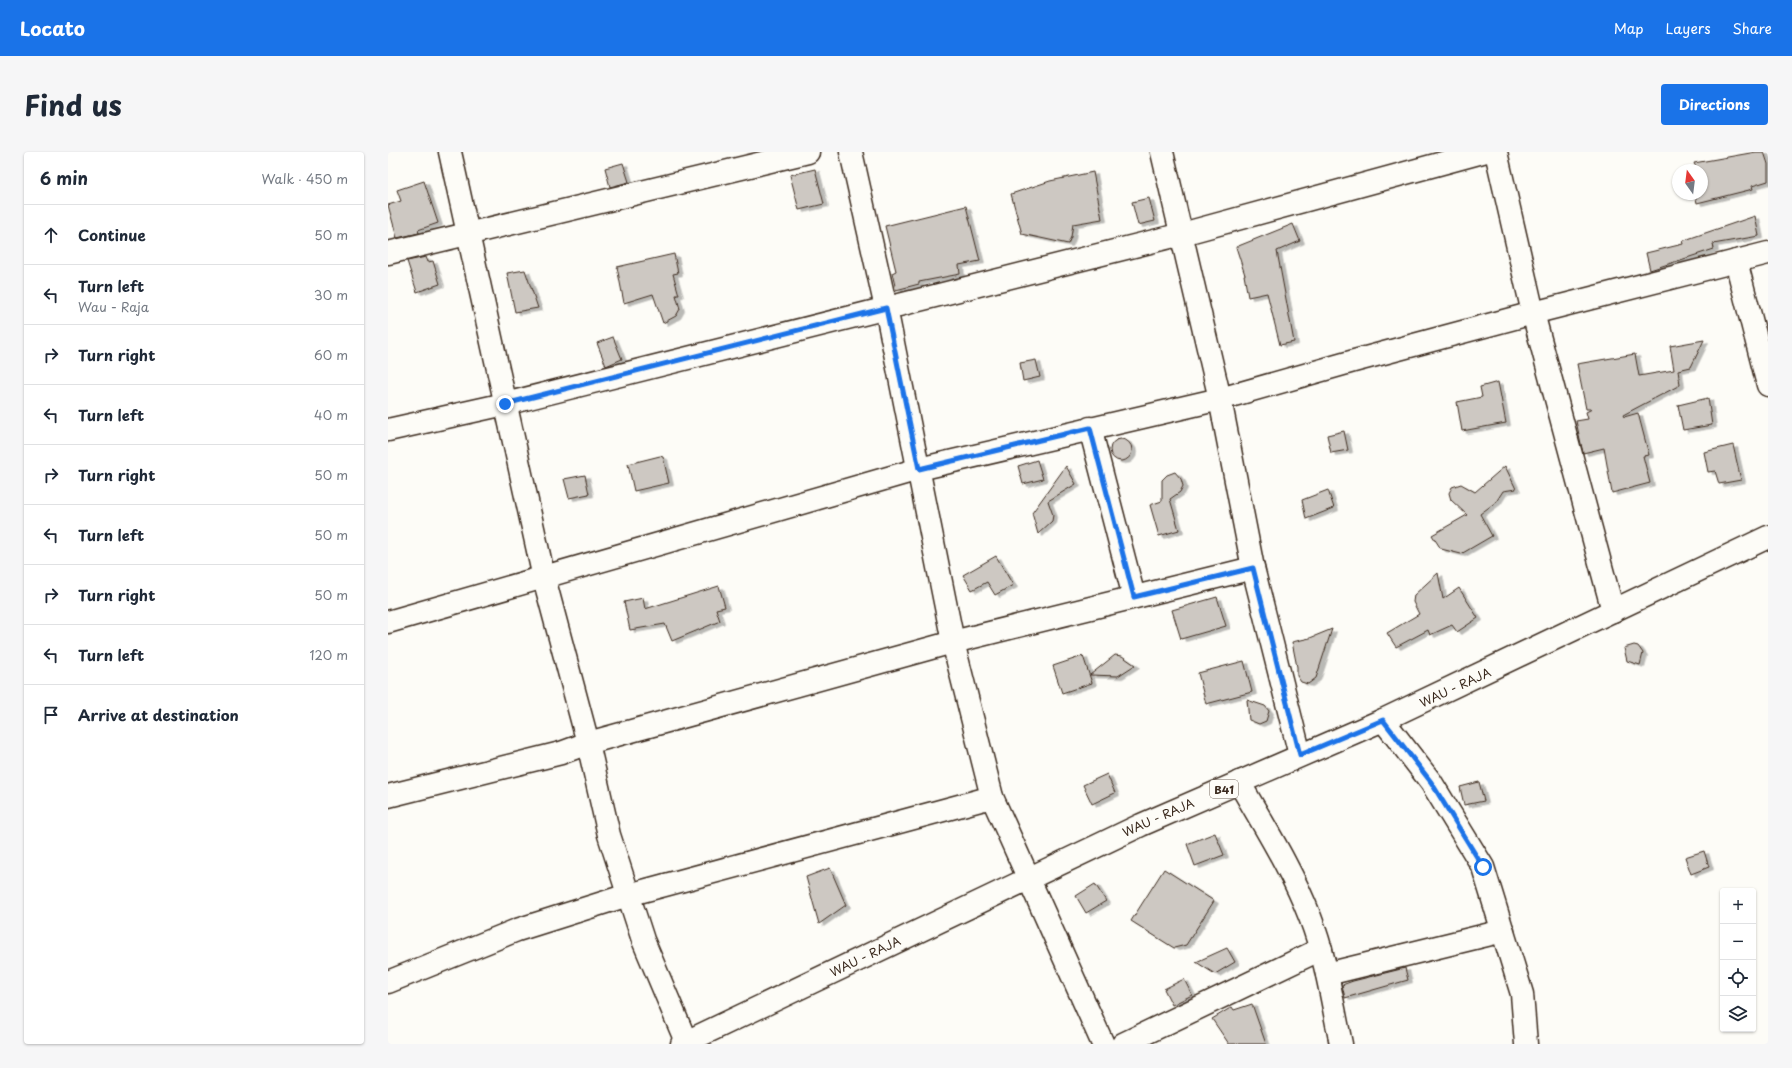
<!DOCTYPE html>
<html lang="en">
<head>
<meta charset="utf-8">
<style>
	:root { --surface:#fff; --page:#f6f6f7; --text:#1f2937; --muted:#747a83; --line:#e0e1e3; --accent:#1a73e8 }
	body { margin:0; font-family:"Playpen Sans",sans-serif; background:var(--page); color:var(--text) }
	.controls { position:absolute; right:12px; bottom:12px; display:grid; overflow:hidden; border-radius:4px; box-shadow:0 1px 3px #0004 }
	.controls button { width:36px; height:36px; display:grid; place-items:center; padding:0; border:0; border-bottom:1px solid var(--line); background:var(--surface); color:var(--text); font:20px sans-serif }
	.compass { position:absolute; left:1284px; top:12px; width:36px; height:36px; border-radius:50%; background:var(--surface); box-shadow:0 1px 3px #0004; rotate:346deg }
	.stop { position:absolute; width:12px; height:12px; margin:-9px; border:3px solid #1a73e8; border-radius:50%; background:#fff }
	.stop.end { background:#1a73e8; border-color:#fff; box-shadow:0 1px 4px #0008 }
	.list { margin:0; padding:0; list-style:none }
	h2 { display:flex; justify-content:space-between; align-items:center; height:52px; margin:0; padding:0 16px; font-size:17px }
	h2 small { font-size:13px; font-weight:400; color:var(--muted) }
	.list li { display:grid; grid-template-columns:26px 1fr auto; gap:12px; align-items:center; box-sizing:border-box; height:60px; padding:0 16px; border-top:1px solid var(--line) }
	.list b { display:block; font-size:15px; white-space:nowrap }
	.list p { margin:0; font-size:13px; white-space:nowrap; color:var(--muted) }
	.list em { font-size:13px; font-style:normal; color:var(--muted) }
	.icon { flex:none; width:22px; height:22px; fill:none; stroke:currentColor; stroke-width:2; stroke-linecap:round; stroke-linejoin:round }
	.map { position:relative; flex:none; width:1380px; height:892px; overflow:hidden; border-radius:4px }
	header { display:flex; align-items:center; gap:24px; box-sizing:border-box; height:56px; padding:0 20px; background:var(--accent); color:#fff }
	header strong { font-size:19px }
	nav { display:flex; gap:22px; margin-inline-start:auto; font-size:14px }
	.intro { display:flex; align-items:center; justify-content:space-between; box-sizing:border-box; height:96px; padding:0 24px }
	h1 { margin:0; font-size:28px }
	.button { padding:10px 18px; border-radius:4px; background:var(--accent); color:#fff; font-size:14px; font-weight:700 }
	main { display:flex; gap:24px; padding:0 24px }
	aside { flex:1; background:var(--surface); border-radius:4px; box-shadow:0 1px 3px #0004 }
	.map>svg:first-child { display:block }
</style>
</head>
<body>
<header>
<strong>Locato</strong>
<nav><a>Map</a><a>Layers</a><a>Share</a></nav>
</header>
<div class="intro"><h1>Find us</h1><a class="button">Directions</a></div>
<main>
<aside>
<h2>6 min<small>Walk · 450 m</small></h2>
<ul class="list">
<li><svg class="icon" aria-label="ahead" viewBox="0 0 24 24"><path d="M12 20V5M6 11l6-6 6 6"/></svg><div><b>Continue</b></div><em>50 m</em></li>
<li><svg class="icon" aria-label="left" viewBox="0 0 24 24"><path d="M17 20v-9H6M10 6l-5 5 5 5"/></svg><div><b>Turn left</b><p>Wau - Raja</p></div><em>30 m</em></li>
<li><svg class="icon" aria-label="right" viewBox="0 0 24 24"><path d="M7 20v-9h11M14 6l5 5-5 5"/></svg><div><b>Turn right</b></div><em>60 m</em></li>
<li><svg class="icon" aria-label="left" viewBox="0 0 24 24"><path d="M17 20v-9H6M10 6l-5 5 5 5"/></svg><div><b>Turn left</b></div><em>40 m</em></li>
<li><svg class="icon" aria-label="right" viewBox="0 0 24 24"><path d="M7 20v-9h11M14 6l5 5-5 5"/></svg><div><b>Turn right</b></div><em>50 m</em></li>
<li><svg class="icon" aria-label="left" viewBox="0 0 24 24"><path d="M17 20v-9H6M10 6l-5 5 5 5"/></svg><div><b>Turn left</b></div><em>50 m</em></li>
<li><svg class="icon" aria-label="right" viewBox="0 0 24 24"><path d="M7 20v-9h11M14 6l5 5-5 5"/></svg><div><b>Turn right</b></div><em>50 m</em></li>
<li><svg class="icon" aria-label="left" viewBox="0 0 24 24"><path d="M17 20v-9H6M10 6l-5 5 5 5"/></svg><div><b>Turn left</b></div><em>120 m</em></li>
<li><svg class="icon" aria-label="arrive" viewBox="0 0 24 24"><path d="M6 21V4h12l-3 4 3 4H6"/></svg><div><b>Arrive at destination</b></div></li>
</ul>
</aside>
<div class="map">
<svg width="1380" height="892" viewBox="0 0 1380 892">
	<defs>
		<filter id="shadow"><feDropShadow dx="4.5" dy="2.5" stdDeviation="0" flood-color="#0004"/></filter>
	</defs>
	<rect width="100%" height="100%" fill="#fdfcf7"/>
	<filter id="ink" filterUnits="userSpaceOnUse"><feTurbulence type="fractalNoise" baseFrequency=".025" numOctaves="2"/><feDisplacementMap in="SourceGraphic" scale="8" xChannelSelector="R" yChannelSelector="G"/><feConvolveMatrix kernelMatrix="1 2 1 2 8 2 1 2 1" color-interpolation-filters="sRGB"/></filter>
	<g filter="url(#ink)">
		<g fill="#cdc8c2" stroke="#3b2a1e" filter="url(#shadow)">
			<polygon points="1368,0 1376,0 1380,12 1380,29 1364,34 1365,37 1309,51 1307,42 1314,42 1314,18 1309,18 1306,11"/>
			<polygon points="235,11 241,30 222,35 217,16"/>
			<polygon points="427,17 436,52 411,58 402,23"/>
			<polygon points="705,20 714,67 685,72 683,85 680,92 634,82 623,42 662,29"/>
			<polygon points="36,29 50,71 30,78 31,81 9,86 0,53 13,49 9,38"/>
			<polygon points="761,46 767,69 750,73 744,50"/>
			<polygon points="578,54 592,109 571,113 572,122 531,130 531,132 508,138 504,121 508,119 497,74"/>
			<polygon points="1367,64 1371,84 1325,92 1326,97 1262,118 1258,101 1295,92 1294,89"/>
			<polygon points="905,72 912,89 889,99 906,190 892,193 879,141 860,145 856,123 857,123 848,95"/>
			<polygon points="286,102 290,121 285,122 291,143 288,143 292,157 288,164 275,171 265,142 236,151 229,115"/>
			<polygon points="38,105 40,110 45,109 52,132 29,140 19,109"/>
			<polygon points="137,118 150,156 127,160 119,121"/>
			<polygon points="225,185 234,207 218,214 209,191"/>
			<polygon points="1316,188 1303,215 1290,218 1292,233 1235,263 1236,265 1250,261 1261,303 1255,304 1262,331 1224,341 1216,296 1195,301 1188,269 1200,267 1198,260 1204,257 1198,257 1189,212 1247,202 1251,224 1286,218 1282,194"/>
			<polygon points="648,208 652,225 635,229 632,211"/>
			<polygon points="1110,230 1118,271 1074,279 1069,250 1094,245 1092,235"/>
			<polygon points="1320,246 1324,273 1295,278 1290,253"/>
			<polygon points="956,279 960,298 943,301 939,283"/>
			<circle cx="733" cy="298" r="11"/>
			<polygon points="1345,293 1353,328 1331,332 1327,319 1320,320 1316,300"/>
			<polygon points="272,304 275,305 281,331 246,339 240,312"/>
			<polygon points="649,308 655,327 635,332 630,314"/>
			<polygon points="678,314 688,332 660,349 665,363 664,369 650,382 644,361"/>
			<polygon points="1117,314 1128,337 1115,339 1108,350 1092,362 1104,384 1073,402 1053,397 1044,383 1079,363 1063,348 1061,341 1064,335 1073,332 1087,340"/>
			<polygon points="787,320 793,327 795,334 792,340 782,347 791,378 771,384 762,353 774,349 774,328 779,323"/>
			<polygon points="197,323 201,342 181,346 176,327"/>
			<polygon points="940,338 946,356 918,367 914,348"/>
			<polygon points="608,404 625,433 607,443 599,430 584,438 575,423"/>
			<polygon points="1050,421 1055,447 1071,436 1090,466 1069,480 1064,473 1042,483 1040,478 1008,495 999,481 1031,462 1025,450 1026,443"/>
			<polygon points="331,434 337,455 328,457 332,469 284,489 277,472 242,478 236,450 255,446 257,457"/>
			<polygon points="829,445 838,474 793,487 784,458"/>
			<polygon points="944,477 928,526 920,532 913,530 909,524 909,515 904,490 922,486"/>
			<polygon points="1246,493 1250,494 1255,501 1252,513 1239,509 1236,496"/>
			<polygon points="727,503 734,504 747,513 730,524 702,523"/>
			<polygon points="695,504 704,531 674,541 665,514"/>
			<polygon points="856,509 864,540 818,552 810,521"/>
			<polygon points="859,548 877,554 881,559 878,569 871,572 861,568"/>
			<polygon points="719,622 727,641 704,652 695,633"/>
			<polygon points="1091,630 1096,649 1076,653 1072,635"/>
			<polygon points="827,681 836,703 807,714 799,692"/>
			<polygon points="1316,699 1321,715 1303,722 1297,705"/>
			<polygon points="442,716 458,753 431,772 418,725"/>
			<polygon points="776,717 826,749 798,793 786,796 743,769"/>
			<polygon points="707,732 718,749 698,761 688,744"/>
			<polygon points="839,796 847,810 827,822 808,810"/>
			<polygon points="1017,816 1020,828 957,846 954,833 965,829"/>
			<polygon points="796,827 804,843 784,853 776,837"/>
			<polygon points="864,852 878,892 841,892 824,867 844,855 846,858"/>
		</g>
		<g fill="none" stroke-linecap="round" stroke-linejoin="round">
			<defs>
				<g id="minor">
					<polyline points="62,0 156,426 200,591 221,683 255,788 299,892"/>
					<polyline points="463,0 498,156 565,490 604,645 715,892"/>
					<polyline points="774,0 832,247 865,416 912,603"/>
					<polyline points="1108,0 1145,161 1225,459"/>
					<polyline points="0,101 420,0"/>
					<polyline points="1348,109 1380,233"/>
					<polyline points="702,276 746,445"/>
					<polyline points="0,278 117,252 794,82 1095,0"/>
					<polyline points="0,470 531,317 832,247 966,209 1145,161 1380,101"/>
					<polyline points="995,568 1043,630 1095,715 1134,842 1138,892"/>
					<path d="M851,630C876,674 904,718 922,765C938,806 944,849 953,892"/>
					<polyline points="0,644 173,601 200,591 565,490 865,416"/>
					<polyline points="939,822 1115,779"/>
					<polyline points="0,830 129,778 240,743 604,645"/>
					<polyline points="735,892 933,797"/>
				</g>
				<polyline id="major" points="294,892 753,673 995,568 1380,385"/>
			</defs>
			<use href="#minor" stroke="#3b2a1e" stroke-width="25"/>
			<use href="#major" stroke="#3b2a1e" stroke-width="25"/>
			<use href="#minor" stroke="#fdfcf7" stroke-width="22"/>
			<use href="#major" stroke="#fdfcf7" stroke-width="22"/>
		</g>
	</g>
	<g fill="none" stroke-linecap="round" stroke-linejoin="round" filter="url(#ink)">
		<polyline stroke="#1a73e8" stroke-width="5" points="117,252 498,156 531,317 702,276 746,445 865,416 912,603 995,568 1043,630 1095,715"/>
	</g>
	<g text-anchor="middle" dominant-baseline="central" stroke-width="3" stroke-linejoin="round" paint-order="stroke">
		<rect fill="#fdfcf7" stroke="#75695f" stroke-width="1" x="822" y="628" width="28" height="18" rx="3"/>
		<g font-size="11" font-weight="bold" fill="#3b2a1e">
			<text x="836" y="637">B41</text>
		</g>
		<g font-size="12" fill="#3b2a1e" stroke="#fdfcf7">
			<text transform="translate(1067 535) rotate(-25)">WAU - RAJA</text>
			<text transform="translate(770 665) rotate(-24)">WAU - RAJA</text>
			<text transform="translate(477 804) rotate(-26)">WAU - RAJA</text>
		</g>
	</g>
</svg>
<div class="controls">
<button>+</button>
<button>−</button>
<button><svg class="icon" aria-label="locate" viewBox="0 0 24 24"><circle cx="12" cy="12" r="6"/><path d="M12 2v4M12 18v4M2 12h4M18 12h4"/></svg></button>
<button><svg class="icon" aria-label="layers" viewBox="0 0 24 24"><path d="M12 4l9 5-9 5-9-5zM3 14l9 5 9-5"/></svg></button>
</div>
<svg class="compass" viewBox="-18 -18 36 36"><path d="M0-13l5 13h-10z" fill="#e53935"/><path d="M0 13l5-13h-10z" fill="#747a83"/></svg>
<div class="stop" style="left:1095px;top:715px"></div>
<div class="stop end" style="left:117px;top:252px"></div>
</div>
</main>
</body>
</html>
